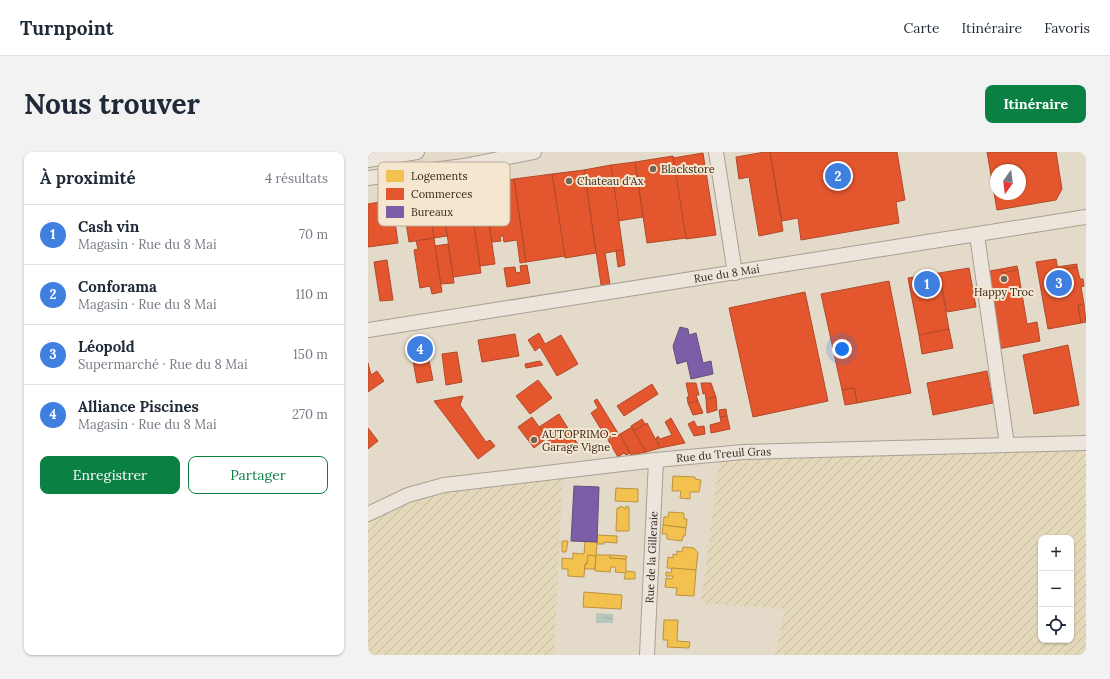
<!DOCTYPE html>
<html lang="fr">
<head>
<meta charset="utf-8">
<style>
	:root { --surface:#fff; --page:#f2f2f3; --text:#1f2937; --muted:#747a83; --line:#e0e1e3; --accent:#0b8043 }
	body { margin:0; font-family:Lora,serif; background:var(--page); color:var(--text) }
	.controls { position:absolute; right:12px; bottom:12px; display:grid; overflow:hidden; border-radius:8px; box-shadow:0 1px 3px #0004 }
	.controls button { width:36px; height:36px; display:grid; place-items:center; padding:0; border:0; border-bottom:1px solid var(--line); background:var(--surface); color:var(--text); font:20px sans-serif }
	.compass { position:absolute; left:622px; top:12px; width:36px; height:36px; border-radius:50%; background:var(--surface); box-shadow:0 1px 3px #0004; rotate:194deg }
	.you { position:absolute; left:474px; top:197px; width:14px; height:14px; margin:-10px; border:3px solid #fff; border-radius:50%; background:#1a73e8; box-shadow:0 0 0 6px #1a73e833 }
	.badge { display:grid; place-items:center; width:26px; height:26px; border-radius:50%; background:var(--accent); color:#fff; font-size:13px; font-weight:700 }
	.pin { position:absolute; translate:-50% -50%; border:2px solid #fff; box-shadow:0 1px 4px #0006 }
	.list { margin:0; padding:0; list-style:none }
	h2 { display:flex; justify-content:space-between; align-items:center; height:52px; margin:0; padding:0 16px; font-size:17px }
	h2 small { font-size:13px; font-weight:400; color:var(--muted) }
	.list li { display:grid; grid-template-columns:26px 1fr auto; gap:12px; align-items:center; box-sizing:border-box; height:60px; padding:0 16px; border-top:1px solid var(--line) }
	.list b { display:block; font-size:15px; white-space:nowrap }
	.list p { margin:0; font-size:13px; white-space:nowrap; color:var(--muted) }
	.list em { font-size:13px; font-style:normal; color:var(--muted) }
	.actions { display:flex; gap:8px; padding:12px 16px }
	.actions a { flex:1; padding:9px 0; border:1px solid var(--accent); border-radius:8px; text-align:center; font-size:14px; color:var(--accent) }
	.actions .main { background:var(--accent); color:#fff }
	.icon { flex:none; width:22px; height:22px; fill:none; stroke:currentColor; stroke-width:2; stroke-linecap:round; stroke-linejoin:round }
	.map { position:relative; flex:none; width:718px; height:503px; overflow:hidden; border-radius:8px }
	header { display:flex; align-items:center; gap:24px; box-sizing:border-box; height:56px; padding:0 20px; background:var(--surface); border-bottom:1px solid var(--line) }
	header strong { font-size:19px }
	nav { display:flex; gap:22px; margin-inline-start:auto; font-size:14px }
	.intro { display:flex; align-items:center; justify-content:space-between; box-sizing:border-box; height:96px; padding:0 24px }
	h1 { margin:0; font-size:28px }
	.button { padding:10px 18px; border-radius:8px; background:var(--accent); color:#fff; font-size:14px; font-weight:700 }
	main { display:flex; gap:24px; padding:0 24px }
	aside { flex:1; background:var(--surface); border-radius:8px; box-shadow:0 1px 3px #0004 }
	.map>svg:first-child { display:block }
</style>
</head>
<body>
<header>
<strong>Turnpoint</strong>
<nav><a>Carte</a><a>Itinéraire</a><a>Favoris</a></nav>
</header>
<div class="intro"><h1>Nous trouver</h1><a class="button">Itinéraire</a></div>
<main>
<aside>
<h2>À proximité<small>4 résultats</small></h2>
<ul class="list">
<li><span class="badge" style="background:#3f7fe0">1</span><div><b>Cash vin</b><p>Magasin · Rue du 8 Mai</p></div><em>70 m</em></li>
<li><span class="badge" style="background:#3f7fe0">2</span><div><b>Conforama</b><p>Magasin · Rue du 8 Mai</p></div><em>110 m</em></li>
<li><span class="badge" style="background:#3f7fe0">3</span><div><b>Léopold</b><p>Supermarché · Rue du 8 Mai</p></div><em>150 m</em></li>
<li><span class="badge" style="background:#3f7fe0">4</span><div><b>Alliance Piscines</b><p>Magasin · Rue du 8 Mai</p></div><em>270 m</em></li>
</ul>
<div class="actions"><a class="main">Enregistrer</a><a>Partager</a></div>
</aside>
<div class="map">
<svg width="718" height="503" viewBox="0 0 718 503">
	<defs>
		<pattern id="farmland-furrows" width="10" height="10" patternUnits="userSpaceOnUse"><rect width="10" height="10" fill="#e3d8ba"/><path d="M-1 1l2-2M0 10L10 0M9 11l2-2" fill="none" stroke="#c3b99f"/></pattern>
		<pattern id="water-ripples" width="26" height="14" patternUnits="userSpaceOnUse"><rect width="26" height="14" fill="#b6c8bb"/><path d="M2 4q2-2 4 0t4 0M15 11q2-2 4 0t4 0" fill="none" stroke="#9daca0"/></pattern>
	</defs>
	<rect width="100%" height="100%" fill="#e4daca"/>
	<g fill="url(#farmland-furrows)" fill-rule="evenodd">
		<path d="M718,291V503H407L417,457L333,451L352,302ZM673,386H703V488H673Z"/>
		<polygon points="195,318 186,503 0,503 0,362 40,343"/>
	</g>
	<polygon fill="url(#water-ripples)" points="228,461 245,462 245,471 228,471"/>
	<g fill="#f2c14e" stroke="#ba933f">
		<polygon points="305,324 327,325 327,327 333,328 331,340 322,340 322,347 312,346 313,339 304,339"/>
		<polygon points="248,336 270,337 270,350 247,349"/>
		<polygon points="252,354 258,357 258,354 261,355 261,379 248,379 249,356 252,356"/>
		<polygon points="301,360 316,361 316,367 319,367 318,376 295,373 296,365 300,365"/>
		<polygon points="295,373 318,376 317,384 315,384 314,389 299,387 299,382 294,382"/>
		<polygon points="229,383 249,384 249,391 236,390 236,392 229,392"/>
		<polygon points="194,389 200,389 198,400 194,400"/>
		<polygon points="217,389 229,390 228,404 220,403 219,412 217,412 216,425 200,424 200,417 194,417 194,406 205,407 205,401 216,402"/>
		<polygon points="315,395 326,396 330,401 328,418 299,416 300,405 305,406 305,402 309,403 309,399 314,400"/>
		<polygon points="220,403 228,404 227,417 217,417 217,412 219,412"/>
		<polygon points="228,403 242,403 242,406 258,407 258,421 247,420 248,415 243,415 242,420 227,419"/>
		<polygon points="242,403 259,404 258,407 242,406"/>
		<polygon points="304,416 328,418 326,444 308,443 309,436 297,435 298,426 304,427 305,424 298,424 298,420 303,421"/>
		<polygon points="258,419 267,420 267,427 256,427"/>
		<polygon points="216,440 254,443 253,457 215,455"/>
		<polygon points="296,468 310,468 309,489 322,490 321,496 299,495 300,488 295,488"/>
	</g>
	<g fill="#e4572e" stroke="#b04929" fill-rule="evenodd">
		<polygon points="397,0 402,0 415,79 391,84 381,25 371,27 368,5"/>
		<polygon points="402,0 529,0 537,48 528,50 531,71 433,88 430,66 414,69"/>
		<path d="M619,0H688L694,37L688,48L629,58ZM628,18H652V42H628Z"/>
		<polygon points="335,1 348,83 318,87 305,6"/>
		<polygon points="305,4 318,86 279,91 267,10"/>
		<polygon points="267,10 275,65 250,69 243,13"/>
		<polygon points="243,13 255,98 237,101 242,132 233,133 216,18"/>
		<polygon points="216,18 228,101 197,106 184,22"/>
		<polygon points="184,22 197,104 158,110 146,27"/>
		<polygon points="146,27 158,110 152,111 149,88 136,90 135,84 132,84 133,89 124,90 115,32"/>
		<polygon points="115,32 127,112 112,114 100,34"/>
		<polygon points="100,34 113,121 85,125 73,38"/>
		<polygon points="73,38 79,84 66,86 59,40"/>
		<polygon points="59,40 66,86 41,90 34,44"/>
		<polygon points="24,48 30,91 0,95 0,52"/>
		<polygon points="66,86 74,140 64,142 62,134 52,136 46,98 50,97 48,89"/>
		<polygon points="80,92 86,131 73,132 67,94"/>
		<polygon points="255,98 257,113 250,115 248,99"/>
		<polygon points="688,107 690,118 709,115 712,127 715,127 716,134 713,135 716,152 710,153 713,171 680,177 668,110"/>
		<polygon points="19,108 25,148 12,149 6,110"/>
		<polygon points="709,112 709,115 690,118 689,115"/>
		<polygon points="159,113 162,131 139,135 136,116 147,115 148,121 153,120 152,114"/>
		<polygon points="649,114 650,118 634,121 633,117"/>
		<polygon points="601,116 608,155 579,160 571,121"/>
		<polygon points="633,117 634,121 650,118 659,172 669,170 672,189 630,197 617,120"/>
		<polygon points="571,121 581,177 551,183 540,126"/>
		<polygon points="521,129 543,241 489,251 486,236 474,238 453,142"/>
		<polygon points="437,140 460,249 385,265 361,156"/>
		<polygon points="716,152 718,170 713,171 710,153"/>
		<polygon points="581,177 585,196 554,202 551,183"/>
		<polygon points="171,181 177,192 193,183 210,212 189,224 172,195 167,199 160,188"/>
		<polygon points="147,182 151,204 114,210 110,188"/>
		<polygon points="57,189 65,228 49,231 42,192"/>
		<polygon points="700,193 711,253 666,262 655,203"/>
		<polygon points="89,200 94,230 78,233 74,202"/>
		<polygon points="172,209 175,213 158,216 157,212"/>
		<polygon points="0,211 3,223 9,219 16,229 0,240"/>
		<polygon points="619,219 625,251 565,263 559,231"/>
		<polygon points="170,228 184,246 162,262 148,244"/>
		<polygon points="318,231 328,231 331,243 328,243 330,249 320,251 319,245 321,245"/>
		<polygon points="333,231 343,231 348,245 338,247 337,241 335,242"/>
		<polygon points="284,232 290,242 256,264 249,254"/>
		<polygon points="486,236 489,251 477,253 474,238"/>
		<polygon points="95,244 92,253 118,290 122,288 127,294 110,307 66,249"/>
		<polygon points="348,245 349,258 339,261 338,247"/>
		<polygon points="229,247 250,281 239,287 223,261 230,256 226,249"/>
		<polygon points="330,249 335,261 325,263 320,251"/>
		<polygon points="358,257 359,264 352,265 351,258"/>
		<polygon points="191,262 211,294 186,297 171,275"/>
		<polygon points="359,264 362,277 343,281 342,273 353,270 352,265"/>
		<polygon points="164,265 179,286 166,296 150,275"/>
		<polygon points="303,266 317,291 292,296 288,286 290,284 292,287 304,283 297,270"/>
		<polygon points="274,267 277,272 266,279 263,274"/>
		<polygon points="326,269 329,275 336,274 337,282 326,284 320,272"/>
		<polygon points="279,271 292,296 278,300 266,279"/>
		<polygon points="264,275 266,279 278,300 263,303 262,301 252,282"/>
		<polygon points="0,276 10,289 0,297"/>
		<polygon points="252,282 262,301 258,303 256,301 250,305 240,288"/>
	</g>
	<g fill="#7b5ea7" stroke="#664e7d">
		<polygon points="312,175 320,177 321,183 328,181 335,211 343,209 345,222 323,227 319,209 309,212 305,194"/>
		<polygon points="206,334 231,335 229,390 203,389"/>
	</g>
	<g fill="none" stroke-linecap="round" stroke-linejoin="round">
		<defs>
			<g id="minor">
				<polyline points="348,0 367,121"/>
				<polyline points="0,8 49,0"/>
				<polyline points="0,26 96,14 166,0"/>
				<polyline points="609,83 639,293"/>
				<path id="s1" d="M0,178L718,65"/>
				<path id="s2" d="M0,362L40,343L76,333L288,308L375,300L718,291"/>
				<path id="s3" d="M279,503L288,308"/>
			</g>
		</defs>
		<use href="#minor" stroke="#a99f94" stroke-width="16"/>
		<use href="#minor" stroke="#ece5dc" stroke-width="14"/>
	</g>
	<g fill="#736659" stroke="#f5e7cf" stroke-width="1.5">
		<circle cx="285" cy="17" r="4"/>
		<circle cx="201" cy="29" r="4"/>
		<circle cx="636" cy="127" r="4"/>
		<circle cx="166" cy="288" r="4"/>
	</g>
	<g text-anchor="middle" dominant-baseline="central" stroke-width="4" stroke-linejoin="round" paint-order="stroke">
		<g font-size="11" fill="#36271c" stroke="#f5e7cf" text-anchor="start">
			<text x="293" y="17">Blackstore</text>
			<text x="209" y="29">Chateau d'Ax</text>
			<text x="636" y="140" text-anchor="middle">Happy Troc</text>
			<text x="174" y="282">AUTOPRIMO -<tspan x="174" dy="13">Garage Vigne</tspan></text>
		</g>
		<g font-size="11" fill="#36271c" stroke="#f5e7cf">
			<text stroke="none"><textPath href="#s1" startOffset="363">Rue du 8 Mai</textPath></text>
			<text stroke="none"><textPath href="#s2" startOffset="363">Rue du Treuil Gras</textPath></text>
			<text stroke="none"><textPath href="#s3" startOffset="98">Rue de la Gilleraie</textPath></text>
		</g>
	</g>
	<rect x="10" y="10" width="132" height="64" rx="6" fill="#f5e7cf" stroke="#bcad99" stroke-width="1"/>
	<rect x="18" y="18" width="18" height="12" fill="#f2c14e"/>
	<rect x="18" y="36" width="18" height="12" fill="#e4572e"/>
	<rect x="18" y="54" width="18" height="12" fill="#7b5ea7"/>
	<g font-size="11" fill="#36271c">
		<text x="43" y="28">Logements</text>
		<text x="43" y="46">Commerces</text>
		<text x="43" y="64">Bureaux</text>
	</g>
</svg>
<div class="controls">
<button>+</button>
<button>−</button>
<button><svg class="icon" aria-label="locate" viewBox="0 0 24 24"><circle cx="12" cy="12" r="6"/><path d="M12 2v4M12 18v4M2 12h4M18 12h4"/></svg></button>
</div>
<svg class="compass" viewBox="-18 -18 36 36"><path d="M0-13l5 13h-10z" fill="#e53935"/><path d="M0 13l5-13h-10z" fill="#747a83"/></svg>
<div class="you"></div>
<div class="pin badge" style="left:559px;top:132px;background:#3f7fe0">1</div>
<div class="pin badge" style="left:470px;top:24px;background:#3f7fe0">2</div>
<div class="pin badge" style="left:691px;top:131px;background:#3f7fe0">3</div>
<div class="pin badge" style="left:52px;top:197px;background:#3f7fe0">4</div>
</div>
</main>
</body>
</html>
